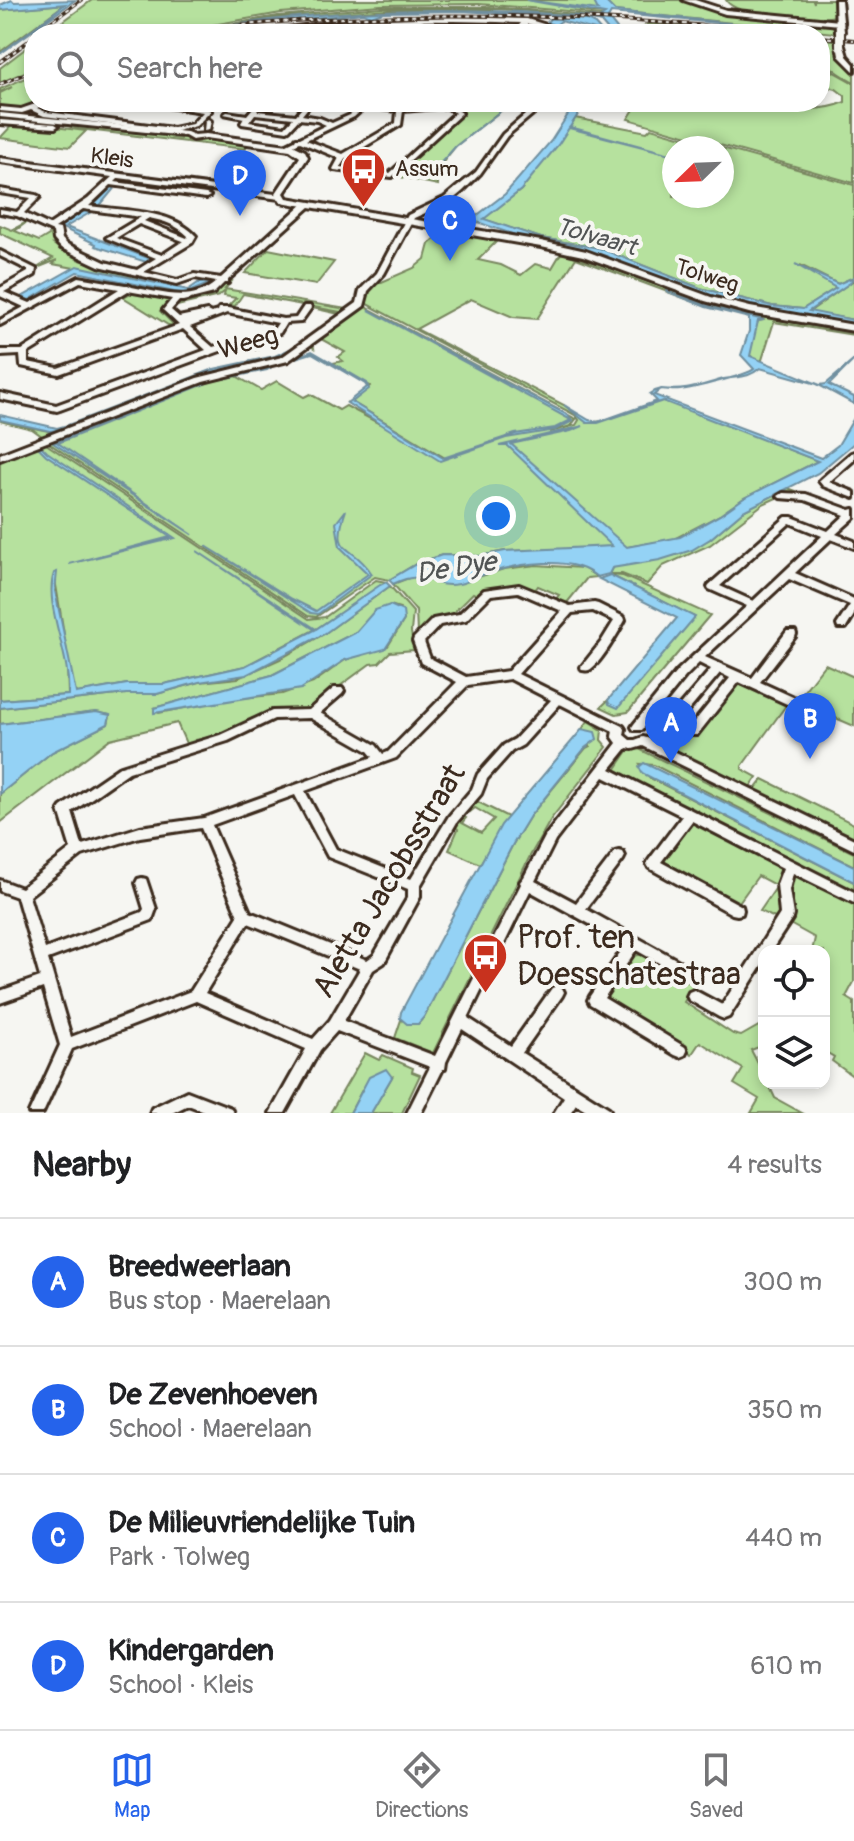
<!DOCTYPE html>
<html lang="en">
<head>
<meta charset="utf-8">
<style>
	:root { --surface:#fff; --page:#f6f6f6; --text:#202124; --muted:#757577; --line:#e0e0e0; --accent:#2563eb }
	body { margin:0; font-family:Pangolin,sans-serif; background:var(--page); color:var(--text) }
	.controls { position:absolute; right:24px; bottom:24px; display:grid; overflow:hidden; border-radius:16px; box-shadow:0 4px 12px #0003 }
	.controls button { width:72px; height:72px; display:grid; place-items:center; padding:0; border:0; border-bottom:2px solid var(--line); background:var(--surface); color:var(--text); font:40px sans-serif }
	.compass { position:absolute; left:662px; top:136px; width:72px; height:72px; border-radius:50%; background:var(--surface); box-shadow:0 4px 12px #0003; rotate:247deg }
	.you { position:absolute; left:496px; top:516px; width:28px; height:28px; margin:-20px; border:6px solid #fff; border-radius:50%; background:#1a73e8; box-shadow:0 0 0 12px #1a73e833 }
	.badge { display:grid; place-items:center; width:52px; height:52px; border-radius:50%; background:var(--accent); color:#fff; font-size:26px; font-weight:700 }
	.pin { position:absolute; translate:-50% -66px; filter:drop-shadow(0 2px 4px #0008) }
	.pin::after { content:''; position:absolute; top:42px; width:28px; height:24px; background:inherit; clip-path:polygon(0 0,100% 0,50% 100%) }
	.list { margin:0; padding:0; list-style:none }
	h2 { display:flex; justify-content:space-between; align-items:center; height:104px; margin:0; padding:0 32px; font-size:34px }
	h2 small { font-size:26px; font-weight:400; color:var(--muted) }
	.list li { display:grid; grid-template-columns:52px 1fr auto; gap:24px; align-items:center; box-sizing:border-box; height:128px; padding:0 32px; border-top:2px solid var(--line) }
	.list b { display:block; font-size:30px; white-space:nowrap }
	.list p { margin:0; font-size:26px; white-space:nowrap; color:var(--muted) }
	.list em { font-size:26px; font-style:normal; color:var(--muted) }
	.icon { flex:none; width:44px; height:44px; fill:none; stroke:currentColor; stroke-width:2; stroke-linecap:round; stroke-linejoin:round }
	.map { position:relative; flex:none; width:854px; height:1113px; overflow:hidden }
	.search { position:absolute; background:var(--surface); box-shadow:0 4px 12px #0003; left:24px; right:24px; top:24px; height:88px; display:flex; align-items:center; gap:20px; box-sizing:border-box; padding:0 28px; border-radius:32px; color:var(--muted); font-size:30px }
	.sheet { height:616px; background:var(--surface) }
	nav { display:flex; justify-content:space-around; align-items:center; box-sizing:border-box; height:112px; border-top:2px solid var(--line); background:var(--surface); font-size:22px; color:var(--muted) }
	nav a { display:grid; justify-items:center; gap:4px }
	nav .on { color:var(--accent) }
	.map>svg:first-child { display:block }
</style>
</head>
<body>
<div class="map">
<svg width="854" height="1113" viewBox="0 0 854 1113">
	<rect width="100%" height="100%" fill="#f6f6f2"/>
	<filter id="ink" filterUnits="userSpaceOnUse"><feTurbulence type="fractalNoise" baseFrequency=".0125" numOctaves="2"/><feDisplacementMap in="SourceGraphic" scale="16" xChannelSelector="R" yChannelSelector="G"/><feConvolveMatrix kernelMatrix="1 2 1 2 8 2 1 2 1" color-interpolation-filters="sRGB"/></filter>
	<g filter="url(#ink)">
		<g fill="#b6e19e" stroke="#78865e" stroke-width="2" fill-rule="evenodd">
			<polygon points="92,0 599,0 604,14 479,4 381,5 281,13 161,34 46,34"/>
			<polygon points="604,0 684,0 730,15 828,24 834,27 834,33 614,11"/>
			<path d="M726,0H813L814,3V0H834L835,16L824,18C803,16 736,18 726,0Z"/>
			<polygon points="65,4 0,52 0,10"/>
			<polygon points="381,7 490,7 603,16 498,9 388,9 278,18 172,34 278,16"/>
			<polygon points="648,24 760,34 635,34"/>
			<path d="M820,39L834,40L838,56L854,73V82C834,71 820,63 820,39Z"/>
			<polygon points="34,42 34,68 0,83 0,68"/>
			<path d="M820,57L834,72L854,83V183L628,119L635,108L622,105V102C673,102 723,102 734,102C768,103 813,117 845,102V96L836,89L820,85Z"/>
			<polygon points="34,74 34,102 41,102 20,109 0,106 0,93 12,87 0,92 0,89"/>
			<polygon points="356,102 512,102 456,146 440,166 446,168 447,172 438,172 430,180 438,182 438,185 395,176 461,115 456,104 404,107"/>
			<path d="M575,118L647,132L651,128L854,185V277L838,284L800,265L836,288L803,309L772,306L700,288L599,248L541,238L483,219L521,190ZM674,148H722V196H674Z"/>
			<polygon points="15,122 86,131 70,147 0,138"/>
			<polygon points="52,122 179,135 173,138 180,139 181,135 269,147 247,145 245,149 79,129"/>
			<polygon points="27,222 15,231 39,241 54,232 57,242 53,244 66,253 70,252 70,255 79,257 77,259 111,270 145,274 139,280 53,264 57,260 37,268 53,258 0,233 0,225 12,230"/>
			<polygon points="445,230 504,241 497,241 478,260 501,265 521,275 535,264 552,268 561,253 601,264 708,304 753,316 700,304 576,258 537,319 513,317 471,299 416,329 418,330 564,405 588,423 602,421 663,400 818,461 744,498 720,515 674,539 627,547 505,551 480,556 442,555 416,564 389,580 375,577 316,617 308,616 47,442 192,384 236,373 239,375 215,380 236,376 261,390 277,381 304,397 310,394 339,410 346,406 380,424 346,402 441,460 445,458 352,402 370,386 333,363 343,361 338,357 345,352 321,339 359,310 313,343 314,348 311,346 310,344 364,306 576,419 571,426 550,432 576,425 579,420 575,415 365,303 370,287 414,268 425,259 429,244"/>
			<polygon points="268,249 334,262 316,285 245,273"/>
			<path d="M229,280L232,281L225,289L353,310L282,358L198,380L46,439L32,429L0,421L53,432L70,428L208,373L247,367L282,356L309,342L338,319L335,317L339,314L308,307L346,313L243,294L235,306L229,305L236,298L224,296L225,291L219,296L173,307L180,300C198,301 216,292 229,280Z"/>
			<polygon points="854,280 854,320 809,312"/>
			<polygon points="125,290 171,299 160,311 175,326 168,325 123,297 127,295 121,293"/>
			<polygon points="756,316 854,333 854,335 774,322 761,363 748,354 758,321 763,320"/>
			<polygon points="43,442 309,619 325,617 376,580 386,582 316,629 245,666 164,684 127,684 78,693 73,689 54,573 56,611 67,664 68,695 0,700 0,458"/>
			<polygon points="788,488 806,495 783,495 763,504 710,545 663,566 647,584 622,574 609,574 612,568 617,566 680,554 710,539 743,511"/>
			<polygon points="536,565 583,568 597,577 587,578 566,604 555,600 559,595 538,586 535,590 521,585 479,596 473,593 453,613 458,616 429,623 417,634 416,611 393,584 414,576 456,584 504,569"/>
			<polygon points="610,575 623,576 710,615 628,712 616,714 601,707 694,617"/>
			<path d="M390,586L413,612L411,632L414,650L390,652L379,663L370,664L310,708L264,714L222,735L195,740L196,745L188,748L177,723L110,739L0,823V794L52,752L108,724L110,715L96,712L0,724V708L126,694H157L200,682L238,678L280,659L324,634ZM390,605L400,608L404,620L388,646L345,660L313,683L282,694L231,699L159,713L154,708L272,675L356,632L371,617Z"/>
			<polygon points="825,664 854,677 854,726 796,701"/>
			<polygon points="738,684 787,704 742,766 742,769 757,777 748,790 661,746 650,736 650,731 658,719 694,736"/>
			<polygon points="588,721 602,730 601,740 607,747 551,819 530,856 433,1053 395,1038 401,1020 418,1024 424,1017 513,844 530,816 586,748 590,746 582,729"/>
			<polygon points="639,749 854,853 854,866 654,765 640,764 650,778 854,882 854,894 615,770 628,751"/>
			<polygon points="763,779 854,824 854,842 753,792"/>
			<polygon points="474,800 508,817 480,864 449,850 458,829 452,825 461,815 466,818 462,823 481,833 494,819 475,808 470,812 465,810"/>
			<polygon points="692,820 778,864 781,869 777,889 781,917 779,920 760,911 777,886 758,876 737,905 661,861"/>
			<polygon points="793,874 854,903 854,982 846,997 854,1002 854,1077 832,1061 834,1057 824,1051 824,951 812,951 815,938 788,923 787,879"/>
			<polygon points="648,953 691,979 694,985 684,1002 733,1034 741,1036 764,1023 764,1045 751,1050 764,1075 764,1083 768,1083 775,1098 802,1113 751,1113 759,1099 734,1084 743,1069 700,1042 692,1054 602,1000 634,956"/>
			<polygon points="365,1053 379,1060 383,1055 413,1068 412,1072 420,1075 402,1113 371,1113 392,1077 363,1088 350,1113 330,1113"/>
		</g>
		<g fill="#94d2f5" stroke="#708f9f" stroke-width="2">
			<polygon points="12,0 14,2 75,0 0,54 65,4 0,10 0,5"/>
			<path d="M526,0L598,10L593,0H604L615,11L822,33L611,13L608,18L621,34H611L601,22L583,18L595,24L602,32L561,21L545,34H538L552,16L461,11L383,12L371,16L363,13L268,23L201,34H180C319,7 457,4 599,18L605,14Z"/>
			<polygon points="576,102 586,102 570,127 674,155 569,128 558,145 521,190 484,219 541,238 599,248 700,288 772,306 803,309 836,288 795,264 838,284 854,277 850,283 809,311 854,320 854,325 754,308 676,285 599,255 524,238 471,220 505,194 551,141"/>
			<polygon points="116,186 98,208 66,227 151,259 146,262 95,246 96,244 58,226 92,207 111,187"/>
			<polygon points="77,266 188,290 198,283 211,283 184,294 77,272 29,300 22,297"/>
			<path d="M666,291L715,308L764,320L758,321L750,356L820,385L826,384L854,360L829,385L854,397V404L817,384L760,368C748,379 738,376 724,379C698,386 688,392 661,389L654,395L821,458L838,445L854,418V443L818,473L743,511L710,539L692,550L660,560L612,568L609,574L597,577C571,554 518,564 488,573C478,576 469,582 459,584C429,590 429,567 393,584L389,580L416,564L442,555L480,556L505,551L612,546L508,446H499L583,426L571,431L511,444L627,547L680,537L720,515L744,498L818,461L663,401L598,423H587L564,405L589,420L598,422L657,401L650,394C662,385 668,392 680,390C692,389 747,375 754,369L741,355L749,331V318L706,307Z"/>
			<polygon points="369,310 568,415 573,421 555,430 506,438 440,461 347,403 367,387 365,384 312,353 292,359 312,351 367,383 369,389 352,402 443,458 515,434 555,428 571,420"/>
			<polygon points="337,317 282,356 247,367 208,373 70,428 50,431 0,420 0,415 57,428 68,425 214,369 275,356 303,343"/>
			<polygon points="275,365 267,370 212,381 58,443 193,535 53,443 207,381"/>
			<polygon points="41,446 47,452 175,538 69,564 170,537 46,455 38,447"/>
			<path d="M346,510C330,557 351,541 372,574L318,614L311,613L206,546L292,599L316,611L368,574L340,547L336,523Z"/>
			<path d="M197,551L316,629L380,585L386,582L390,586L324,634L246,675L199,682L157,694H126L0,708V700L68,695C72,657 43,606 54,573L57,572L55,591L76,693L127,684H164L245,666L315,630Z"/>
			<polygon points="610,575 695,617 618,708 609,704 608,700 677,618 599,579"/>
			<polygon points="390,605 403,611 404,620 385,649 345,660 301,689 154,713 154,708 272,675 356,632 375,610"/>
			<polygon points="96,712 110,715 108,724 52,752 0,794 0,724"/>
			<polygon points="582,729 595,732 597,739 585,748 530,816 513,844 424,1017 418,1024 407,1024 400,1018 401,1012 501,825"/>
			<polygon points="644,763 854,866 854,882 642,773 639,767"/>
			<polygon points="386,1069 392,1077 371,1113 350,1113 369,1077"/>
		</g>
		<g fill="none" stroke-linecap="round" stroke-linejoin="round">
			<polyline stroke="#708f9f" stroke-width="2" points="425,180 456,146 512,102"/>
			<defs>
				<g id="minor">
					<path d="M449,17L527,19L576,34H567L528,24L517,34H511L521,23C466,21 410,19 355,24C320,27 285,34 250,34L253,32L356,20Z"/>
					<polygon points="41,102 50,102 37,108 46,112 173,128 192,124 203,112 147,104 144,102 160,102 208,109 211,111 196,126 173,132 44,116 31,110 22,113 0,111 0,107 21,109"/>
					<path d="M258,102H264L257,111L296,115L306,103H310L311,104L302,115L320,118L332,123L350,115L359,106L341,102H359L400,107L448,103L462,113L392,177L334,170L333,169L339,158L300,142L287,148H283V146L295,140L296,138H300L326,125L317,121L299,119L289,130L287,131L242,124L241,123L244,118L224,114L227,112L247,115ZM365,107L397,111L396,123L343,154L306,140L354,117ZM447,107L455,113L390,173L340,167L346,158L401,125L403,111ZM255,114L293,118L285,127L249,122Z"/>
					<polygon points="540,102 546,103 507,136 480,174 463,191 450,202 414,218 384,274 368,291 364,306 288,361 203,382 0,460 0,454 197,378 282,357 357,303 360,290 377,273 408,215 444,198 457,187 476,172 503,134"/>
					<polygon points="208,119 211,121 209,130 204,131 205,121"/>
					<polygon points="0,120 55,124 58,126 55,128 0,124"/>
					<path d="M0,158L283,195L284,197L280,199L119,178L115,182L206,194L210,196L206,198L111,185L89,206C122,211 172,209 196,236L192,243L144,272L177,280L194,274L221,278L305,202H311V206L228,280V283H224L214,293L183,301H179L171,310L179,317L207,311L211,313L218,311L219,308H228L283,319L296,318L304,306H310L311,308L301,322L286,323L280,333L270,336L258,348L234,346L60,410L57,411L0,399V393L56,405L206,350L183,329L59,374L21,366L20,355L0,356V350H22L119,289L80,282L0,325V320L24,307L0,296V288L28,272V270L0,256V251L36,269L35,275L4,292L30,303L79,277L125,285H128L132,287C161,292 192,304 216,282L195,278L177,284L99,266L61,248L54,240L53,232L17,216L0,213V209L17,212L31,198L0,193V189L36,195L40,197L24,213L49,225L88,199L112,177L0,162ZM83,209L141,217L106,238L156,258L137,270L105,262L67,244L62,239L60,229L55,228ZM149,218C164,221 177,225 188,236L187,238L144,221ZM139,224L183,241L162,255L116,238ZM128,291L172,299L163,310L179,325L58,368L28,362V353ZM227,313L278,323L274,329L264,332L253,343L233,341L213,347L190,327Z"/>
					<polygon points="854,452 854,460 829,482 854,492 854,498 823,486 819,481 821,479 851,453"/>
					<path d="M783,493L806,494L850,510L854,509V518L836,534L854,541V548L831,539L795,573L854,599V615L846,628H838L837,625L850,605L789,579L705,657L752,678L787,631H795L796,634L795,637L760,682L795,698L797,701L795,704H787L739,682L697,735H689L668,725L666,722L711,669L699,663L685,677L642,730H634L632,727L634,724L677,671L747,606L709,589L708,587L709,585L786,517H792L828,531L845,515L805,500L780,498L778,496ZM790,523L822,536L753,601L720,586ZM720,673L730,678L691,726L680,721Z"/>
					<path d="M519,585L570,606L594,603L598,604L624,617L625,620C620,630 599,666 589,670C587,671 584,670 582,670L581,667L601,642L614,621L593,611L572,613L518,674L623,726L625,729L624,735L630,740H635L643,737L647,738L854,839V850L643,746L633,749L627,748L610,769L854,892V903L793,873L789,890L793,915L792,919L771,951H764V962L729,1017L724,1019L719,1017L689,1000L687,996L689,992L694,990L722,1005L780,914L777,884L783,868L692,821L661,862L742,906L743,910L742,914L737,915L732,914L649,868L647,864L649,860L682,816L604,777L555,841L535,881L576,903L615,852L619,851L623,852L625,856L623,860L586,909L699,972L701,976L699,980L694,982L689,980L636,950L604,998L685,1047L687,1051L685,1055L680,1057L675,1055L590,1004L588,1000L590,996L626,944L530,891L468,1018L511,1046L552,988L557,986L562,988L564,992L562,996L522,1053L609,1108L611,1113H591L576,1104L570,1113H554L564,1097L462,1029L446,1062L445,1069H443L421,1113H407L430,1067L337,1031L320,1050L285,1113H270L306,1049L196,1001L72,1049L43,1113H29L60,1045L43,988L0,1003V991L40,977L17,897L0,891V880L21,888L71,849L59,810L61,807L121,766L220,735L272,711L309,710L334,688H342L344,691L342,694L320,713L376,745L383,754L388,752L457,682L421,663L413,641L414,638L433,619L459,614L484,590ZM518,592L562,611L508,671L466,677L430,658L424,642L440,625L466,620L491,595ZM510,679L551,700L515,739L504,745L478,774L472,789L449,816L411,879L336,849L305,791L396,758L468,685ZM560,704L613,731L612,736L617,743L546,835L524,877L520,882L521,884L435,1056L344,1021L373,970L384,963L420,897V886L457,822L481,794L487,779L512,751L523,745ZM310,718L368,751L373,757L204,818L140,827L82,845L72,812L129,772L228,741L274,719ZM295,795L328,857L408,889V897L374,955L367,960L250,912L212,825ZM201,828L238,916L191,991L71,1037L48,959L152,920L156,909L146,879L142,878L138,879L136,883L144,909L142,912L45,949L29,896L82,855L140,837ZM248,923L360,969L330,1020L313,1039L205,993Z"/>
					<polygon points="187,1091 231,1108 233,1113 209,1113 188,1105 172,1113 150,1113 152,1108"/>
				</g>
				<g id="major">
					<polygon points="835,0 841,0 844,32 840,34 836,32"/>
					<polygon points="837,44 844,46 847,56 854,64 854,71 839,56"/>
					<polygon points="0,113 187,132 194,135 206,134 295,146 305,151 308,157 284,193 287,198 541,241 586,251 711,297 750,307 854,325 854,331 749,313 705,301 583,256 541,247 281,202 276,193 300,157 290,150 206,138 192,140 185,136 0,117"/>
				</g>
				<polygon id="highway" points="683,0 695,0 726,10 840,21 844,23 840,25 725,14"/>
			</defs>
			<use href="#minor" stroke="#3b2a1e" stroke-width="6"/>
			<use href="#major" stroke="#3b2a1e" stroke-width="6"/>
			<use href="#highway" stroke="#3b2a1e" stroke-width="6"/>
			<use href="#minor" fill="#f6f6f2" fill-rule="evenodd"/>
			<use href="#major" fill="#f6f6f2" fill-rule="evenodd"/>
			<use href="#highway" fill="#f6f6f2" fill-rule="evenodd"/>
			<defs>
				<g id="rail">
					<polyline points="34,34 81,0"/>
					<path d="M164,34C384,5 585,14 805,34"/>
					<polyline points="820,37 854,40"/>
					<polyline points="0,62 34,37"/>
					<polyline points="0,84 34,70"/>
				</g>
			</defs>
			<use href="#rail" stroke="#3b2a1e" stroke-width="4"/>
			<use href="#rail" stroke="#f6f6f2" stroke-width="2" stroke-dasharray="4" stroke-linecap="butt"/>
			<defs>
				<polyline id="major-bridge" points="840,32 840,46"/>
			</defs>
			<use href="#major-bridge" stroke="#3b2a1e" stroke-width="12" stroke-linecap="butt"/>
			<use href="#major-bridge" stroke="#f6f6f2" stroke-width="8"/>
		</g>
	</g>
	<defs>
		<symbol id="bus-pin" viewBox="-11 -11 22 30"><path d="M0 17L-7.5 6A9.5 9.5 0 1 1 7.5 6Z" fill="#c8321e" stroke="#f6f6f2"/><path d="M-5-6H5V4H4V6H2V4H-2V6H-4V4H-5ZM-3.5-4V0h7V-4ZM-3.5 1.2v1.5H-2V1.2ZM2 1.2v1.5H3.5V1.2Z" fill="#fff"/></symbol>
	</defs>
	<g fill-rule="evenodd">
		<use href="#bus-pin" x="338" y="144" width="51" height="69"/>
		<use href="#bus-pin" x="460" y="930" width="51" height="69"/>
	</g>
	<g text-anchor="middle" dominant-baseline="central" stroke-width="8" stroke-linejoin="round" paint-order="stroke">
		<g font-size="22" fill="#3b2a1e" stroke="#f6f6f2">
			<text transform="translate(112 158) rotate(7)">Kleis</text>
			<text transform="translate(707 276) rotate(18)">Tolweg</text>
		</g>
		<g font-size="22" fill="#3b2a1e" stroke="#f6f6f2" text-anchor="start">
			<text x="395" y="169">Assum</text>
		</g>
		<g font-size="24" font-style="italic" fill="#515454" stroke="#f6f6f2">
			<text transform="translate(596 237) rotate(16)">Tolvaart</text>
		</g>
		<g font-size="26" fill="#3b2a1e" stroke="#f6f6f2">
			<text transform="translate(248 343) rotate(-16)">Weeg</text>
		</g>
		<g font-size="28" font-style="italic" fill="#515454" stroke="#f6f6f2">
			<text transform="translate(456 568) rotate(-9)">De Dye</text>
		</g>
		<g font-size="32" fill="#3b2a1e" stroke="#f6f6f2">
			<text transform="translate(389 881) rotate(-59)">Aletta Jacobsstraat</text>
		</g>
		<g font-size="32" fill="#3b2a1e" stroke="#f6f6f2" text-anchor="start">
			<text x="517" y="938">Prof. ten<tspan x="517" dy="37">Doesschatestraa</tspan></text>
		</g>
	</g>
</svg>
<div class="controls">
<button><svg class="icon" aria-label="locate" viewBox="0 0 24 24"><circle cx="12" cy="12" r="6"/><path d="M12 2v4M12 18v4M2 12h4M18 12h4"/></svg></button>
<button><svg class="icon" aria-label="layers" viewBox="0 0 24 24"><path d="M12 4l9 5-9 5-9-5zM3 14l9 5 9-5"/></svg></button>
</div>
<svg class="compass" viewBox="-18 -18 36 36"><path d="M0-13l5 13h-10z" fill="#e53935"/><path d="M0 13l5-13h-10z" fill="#757577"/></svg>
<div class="you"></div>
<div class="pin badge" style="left:671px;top:763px">A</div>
<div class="pin badge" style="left:810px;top:759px">B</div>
<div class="pin badge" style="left:450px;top:261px">C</div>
<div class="pin badge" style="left:240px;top:216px">D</div>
<div class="search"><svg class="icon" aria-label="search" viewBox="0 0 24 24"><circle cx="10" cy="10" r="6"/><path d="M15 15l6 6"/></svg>Search here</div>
</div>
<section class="sheet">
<h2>Nearby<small>4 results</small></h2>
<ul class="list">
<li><span class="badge">A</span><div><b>Breedweerlaan</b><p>Bus stop · Maerelaan</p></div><em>300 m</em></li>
<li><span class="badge">B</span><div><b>De Zevenhoeven</b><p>School · Maerelaan</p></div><em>350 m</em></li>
<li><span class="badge">C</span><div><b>De Milieuvriendelijke Tuin</b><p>Park · Tolweg</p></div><em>440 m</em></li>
<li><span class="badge">D</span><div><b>Kindergarden</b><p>School · Kleis</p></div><em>610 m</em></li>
</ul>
</section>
<nav>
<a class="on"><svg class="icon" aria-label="map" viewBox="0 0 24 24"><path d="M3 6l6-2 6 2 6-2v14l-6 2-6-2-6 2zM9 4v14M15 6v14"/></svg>Map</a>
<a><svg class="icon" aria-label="directions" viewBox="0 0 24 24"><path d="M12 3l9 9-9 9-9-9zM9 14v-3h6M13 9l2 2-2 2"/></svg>Directions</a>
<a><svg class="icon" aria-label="saved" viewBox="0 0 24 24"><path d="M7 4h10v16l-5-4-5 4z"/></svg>Saved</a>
</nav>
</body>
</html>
